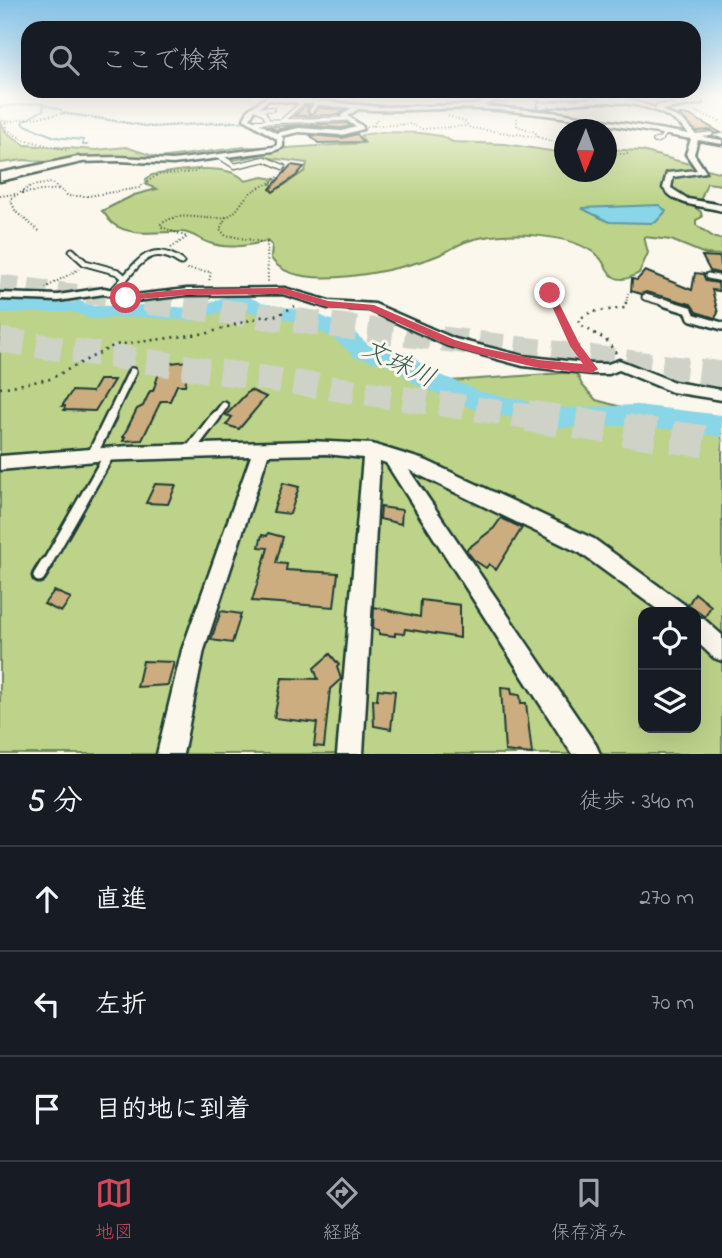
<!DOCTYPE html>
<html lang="ja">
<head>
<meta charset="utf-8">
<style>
	:root { --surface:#171b24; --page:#242831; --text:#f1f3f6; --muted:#9ea1a6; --line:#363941; --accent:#d1495b }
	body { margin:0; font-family:"Indie Flower","Klee One",sans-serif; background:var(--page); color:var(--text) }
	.controls { position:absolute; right:21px; bottom:21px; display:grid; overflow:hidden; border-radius:14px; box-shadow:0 7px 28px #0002 }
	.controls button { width:63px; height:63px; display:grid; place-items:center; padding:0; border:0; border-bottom:2px solid var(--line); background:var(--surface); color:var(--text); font:35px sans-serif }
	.compass { position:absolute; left:554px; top:119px; width:63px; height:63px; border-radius:50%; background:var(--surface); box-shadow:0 7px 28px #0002; rotate:181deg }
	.stop { position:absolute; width:21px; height:21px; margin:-16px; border:5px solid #d1495b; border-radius:50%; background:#fff }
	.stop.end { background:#d1495b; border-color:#fff; box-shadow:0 2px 7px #0008 }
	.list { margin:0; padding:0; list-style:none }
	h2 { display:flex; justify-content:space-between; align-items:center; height:91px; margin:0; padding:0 28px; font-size:30px }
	h2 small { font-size:23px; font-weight:400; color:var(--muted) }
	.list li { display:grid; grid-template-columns:46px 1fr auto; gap:21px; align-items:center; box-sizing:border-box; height:105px; padding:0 28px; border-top:2px solid var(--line) }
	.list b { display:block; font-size:26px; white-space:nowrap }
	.list em { font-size:23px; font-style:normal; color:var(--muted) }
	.icon { flex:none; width:38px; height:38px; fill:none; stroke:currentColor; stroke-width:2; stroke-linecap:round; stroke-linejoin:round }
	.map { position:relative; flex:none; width:722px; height:754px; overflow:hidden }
	.search { position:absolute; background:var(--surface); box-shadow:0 7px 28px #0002; left:21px; right:21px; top:21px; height:77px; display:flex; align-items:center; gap:18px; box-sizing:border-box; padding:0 24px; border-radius:21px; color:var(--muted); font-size:26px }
	.sheet { height:406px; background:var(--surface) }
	nav { display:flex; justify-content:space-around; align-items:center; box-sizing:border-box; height:98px; border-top:2px solid var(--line); background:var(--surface); font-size:19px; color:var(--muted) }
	nav a { display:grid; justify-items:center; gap:4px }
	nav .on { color:var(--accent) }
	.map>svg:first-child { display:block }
</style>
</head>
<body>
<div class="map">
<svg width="722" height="754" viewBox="0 0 722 754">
	<rect width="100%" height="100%" fill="#fbf7ec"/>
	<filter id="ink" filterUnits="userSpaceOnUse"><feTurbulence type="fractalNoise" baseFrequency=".0143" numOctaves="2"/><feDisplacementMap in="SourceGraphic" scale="14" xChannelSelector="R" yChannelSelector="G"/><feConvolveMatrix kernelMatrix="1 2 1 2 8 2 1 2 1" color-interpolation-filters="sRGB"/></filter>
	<g filter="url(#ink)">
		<g fill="#bdd389" stroke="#6e885e" stroke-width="2" fill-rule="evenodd">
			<path d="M0,120L6,132L25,145L96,150L126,147L159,158L244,147L286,148L365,143L361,135L382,132L420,133L441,136L453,142L505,144L564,153V172H606L607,149L642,151L722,173V185L707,183L700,201L693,206L701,212L702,217L696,220V225L715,238L722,239V255L705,254L671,240L644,237L648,253L639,273C631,277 623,282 614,277C607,273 604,261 598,256C571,232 501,230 468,241C458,244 449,251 439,255C405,269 294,296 271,258L272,245L267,241C248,246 226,250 207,242C198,239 193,233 182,232C162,231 130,238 112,223C108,220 106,214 102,211L134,195L157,189L147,185L146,179L152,175C173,171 229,161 245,181L263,177L275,179L270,184L283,186L305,171L307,163L256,156L235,160L220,156L178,161L82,158L56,163L24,160L0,163Z"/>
			<path d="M237,300L256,309L302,319L310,325L336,333L360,354L396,361L450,381L576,372L582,385L596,400L722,434V754H0V309L59,306L92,314L195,316ZM643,612H696V728H643Z"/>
		</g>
		<polygon fill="#89d6e8" stroke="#5f99a0" stroke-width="2" points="659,205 666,211 656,222 651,223 609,222 581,208"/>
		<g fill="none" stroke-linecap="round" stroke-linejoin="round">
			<g stroke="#5f99a0" stroke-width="2">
				<polyline points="44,104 43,110 22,122 23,124 55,137 83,140 83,145 87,145"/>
				<polyline points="0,107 39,103 61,110 62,113 153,127 251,121"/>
			</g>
			<polygon fill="#89d6e8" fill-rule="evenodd" points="239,292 262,303 312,312 348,327 370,346 407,353 431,371 482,392 562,408 637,405 722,415 722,437 637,425 562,428 478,411 413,383 392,366 355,357 332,337 298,322 249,312 238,306 195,321 140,317 90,319 73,312 0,313 0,301 77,300 94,306 140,305 193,308"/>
		</g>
		<g fill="#ccad80" stroke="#1f3d34" stroke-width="2">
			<polygon points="305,106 309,107 307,111 310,115 319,108 344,110 339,115 294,116"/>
			<polygon points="678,115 689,115 721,133 715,134 711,130 696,131"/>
			<polygon points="347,123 350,126 342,128 299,125 276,130 269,126"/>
			<polygon points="357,134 363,142 318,143 310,135 342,138"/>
			<polygon points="291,165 304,167 296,176 273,192 270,189"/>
			<polygon points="702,256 720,257 722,274 710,271"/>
			<polygon points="645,271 692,290 695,273 703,274 706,281 718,283 719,291 712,290 718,313 715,318 696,312 691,304 646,292 641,294 631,291 632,279 637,280"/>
			<polygon points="188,361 190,362 185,385 177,385 170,401 161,401 142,440 123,441 125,437 123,437 137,409 143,406 150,391 153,391 162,364"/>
			<polygon points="99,380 114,380 95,411 64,410 65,406 62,406 72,391 92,392"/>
			<polygon points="250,390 266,397 239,429 226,425 232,417 226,415"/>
			<polygon points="283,483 299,487 290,514 273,512"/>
			<polygon points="155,484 176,485 168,504 146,503"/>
			<polygon points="381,507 402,510 401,524 380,519"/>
			<polygon points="501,518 522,528 496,570 489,564 486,568 474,560 466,550 494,528"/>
			<polygon points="268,533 283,537 276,563 287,564 286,570 338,573 334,607 252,601 268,548 259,547 262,535 267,536"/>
			<polygon points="54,591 71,598 61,612 44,604"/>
			<polygon points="695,593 711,606 705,617 688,605"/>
			<polygon points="421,600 460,605 460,638 405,629 404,634 395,633 395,636 379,634 379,630 373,629 374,607 420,617"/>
			<polygon points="221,611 241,614 232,643 211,640"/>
			<polygon points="330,654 339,665 337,667 341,679 330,689 324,747 314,746 317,723 274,718 282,678 318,679 314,668"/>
			<polygon points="143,661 174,662 168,685 137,687"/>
			<polygon points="501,687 511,688 512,694 520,695 521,703 526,703 532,754 505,751"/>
			<polygon points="378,689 395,691 391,729 374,726 373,699 377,700"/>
		</g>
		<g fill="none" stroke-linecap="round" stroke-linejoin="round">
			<polyline stroke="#cfd2c7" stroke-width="19" stroke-dasharray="19 10" stroke-linecap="butt" points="0,284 162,304"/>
			<g stroke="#cfd2c7" stroke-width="25" stroke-dasharray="25 12" stroke-linecap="butt">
				<polyline points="148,302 722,374"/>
				<polyline points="0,340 539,418"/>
			</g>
			<polyline stroke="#cfd2c7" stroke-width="32" stroke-dasharray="32 17" stroke-linecap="butt" points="527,416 722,444"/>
			<defs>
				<g id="lane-far5">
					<polyline points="529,96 538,98"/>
					<polyline points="493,99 505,101"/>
					<polyline points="540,104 557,105"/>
					<polyline points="254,108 264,113 268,121"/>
					<polyline points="258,109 272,109"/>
					<polyline points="311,111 316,104"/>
					<polyline points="283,120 303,102"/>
					<polyline points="253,122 346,119"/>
					<polyline points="693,136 711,134"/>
					<polyline points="655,141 661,139 665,133"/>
				</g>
				<polyline id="lane-far4" points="221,157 235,166 265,159 283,167"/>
				<g id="lane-far3">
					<polyline points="72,251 85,263 118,272 125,278 112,292"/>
					<polyline points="708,276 722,279"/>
					<path d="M125,278C143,257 154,244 181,262"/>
					<polyline points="645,297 669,304"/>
				</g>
				<g id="lane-far2">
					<polyline points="663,302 689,310 692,317 722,326"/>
					<polyline points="110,418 132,372"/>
					<polyline points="215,418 224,406"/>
				</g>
				<g id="lane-far1">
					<polyline points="190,450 216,416"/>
					<polyline points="93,453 111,416"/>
					<polyline points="46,565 110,453"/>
				</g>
				<polyline id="lane" points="39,576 47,563"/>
				<g id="street">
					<path d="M268,96L380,107L476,105L497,96H504L484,106L561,113L689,134C656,94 587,99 541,109L538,107L564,100L621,97L655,108L658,105L696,101L692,96H698L702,103L661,110L683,120L697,136L722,140V144L698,140L694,154L706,172L673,177L671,188L688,199L722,205V211C700,205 678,207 663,188L667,173L697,170L686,154L691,139C621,127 551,112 480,109C439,107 398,113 358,109L348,116L363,127V129L342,135L299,132L281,136L283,138V147L274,151L173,164L120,161L78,162L74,160L78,158L120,157L173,160L273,147L277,146V139L244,119L249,109ZM269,100L351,108L341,116L356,127L342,131L299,128L276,133L250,118L254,111Z"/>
					<polygon points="104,288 135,295 187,289 284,288 329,301 375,304 455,339 523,356 592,364 608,364 619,360 674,382 722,390 722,400 672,392 619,370 609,374 592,374 523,366 446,345 369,310 328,308 283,294 187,295 135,301 104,294 58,301 0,299 0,293 58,295"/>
					<polygon points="309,441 372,444 427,461 594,539 685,605 688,612 661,612 580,553 409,470 596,745 600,754 572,754 386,463 380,461 363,754 337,754 363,458 326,454 268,455 204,650 183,754 157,754 182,650 251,456 96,461 0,470 0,456 129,446"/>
					<polygon points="696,616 704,619 722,635 722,661 714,658 696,641"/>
				</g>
				<polygon id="secondary" points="78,157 84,160 82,162 0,181 0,173"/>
			</defs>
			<use href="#lane-far5" stroke="#1f3d34" stroke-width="6"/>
			<use href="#lane-far4" stroke="#1f3d34" stroke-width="7"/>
			<use href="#lane-far3" stroke="#1f3d34" stroke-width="9"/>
			<use href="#lane-far2" stroke="#1f3d34" stroke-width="12"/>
			<use href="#lane-far1" stroke="#1f3d34" stroke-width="14"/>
			<use href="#lane" stroke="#1f3d34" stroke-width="17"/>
			<use href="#street" stroke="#1f3d34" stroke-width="5"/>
			<use href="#secondary" stroke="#1f3d34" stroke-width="5"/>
			<g stroke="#1f3d34" stroke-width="2" stroke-dasharray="1 2.5" stroke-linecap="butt">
				<polyline points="232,96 253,98"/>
				<polyline points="696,112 722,122"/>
				<polyline points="448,116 464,121 470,128 538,137 564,145"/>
				<polyline points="0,118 5,122 6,129 22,139 69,151"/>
				<polyline points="517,118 517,126 535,132 538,137"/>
				<polyline points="5,122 60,114 91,116 149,127 237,121"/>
				<polyline points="367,126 411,124 422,129 467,126"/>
				<polyline points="373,126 378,117"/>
				<polyline points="606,154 630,154"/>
				<polyline points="22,193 60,189"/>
				<polyline points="0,196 15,194"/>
				<polyline points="226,217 220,229 225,235 267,243 268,283"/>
				<polyline points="39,231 16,212 10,199 31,186 52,183 68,196 88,196 139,188 157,175 195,172 200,168"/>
				<path d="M171,248L187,237L162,227L161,224C181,209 202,222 225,217C237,214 240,203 248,195C257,186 271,185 280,175"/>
				<polyline points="187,269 211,272 209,282"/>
				<polyline points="549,281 550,293 556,304"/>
				<polyline points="45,288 79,269"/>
				<polyline points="626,304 628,293"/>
			</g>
			<g stroke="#1f3d34" stroke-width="2.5" stroke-dasharray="2 5" stroke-linecap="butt">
				<polyline points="555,302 582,355"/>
				<polyline points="616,353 606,340 580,325 579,319 591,312 625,308 626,302"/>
				<polyline points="0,388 50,379 115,345 208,333 260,317 278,315 295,306"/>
			</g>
			<use href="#lane-far5" stroke="#fbf7ec" stroke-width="3.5"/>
			<use href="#lane-far4" stroke="#fbf7ec" stroke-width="4.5"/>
			<use href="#lane-far3" stroke="#fbf7ec" stroke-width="5"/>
			<use href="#lane-far2" stroke="#fbf7ec" stroke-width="7"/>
			<use href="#lane-far1" stroke="#fbf7ec" stroke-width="9"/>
			<use href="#lane" stroke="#fbf7ec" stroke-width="11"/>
			<use href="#street" fill="#fbf7ec" fill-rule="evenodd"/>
			<use href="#secondary" fill="#fbf7ec" fill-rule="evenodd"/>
		</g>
	</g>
	<linearGradient id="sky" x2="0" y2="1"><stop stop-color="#82c2e8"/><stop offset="0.48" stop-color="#fdfbf6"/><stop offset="1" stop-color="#fdfbf6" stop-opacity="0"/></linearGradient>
	<rect width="722" height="201" fill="url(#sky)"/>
	<polygon fill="#d1495b" points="284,288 328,301 374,305 455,340 483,348 539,360 583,364 570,346 546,293 553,291 580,345 598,369 592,373 539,368 483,355 448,345 369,310 328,307 283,294 187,295 126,300 121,298 126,295 187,289"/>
	<g text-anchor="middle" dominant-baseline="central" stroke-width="6" stroke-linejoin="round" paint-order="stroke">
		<g font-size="26" font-style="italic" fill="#345c58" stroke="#fbf7ec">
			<text transform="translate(398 365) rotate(26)">文珠川</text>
		</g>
	</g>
</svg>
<div class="controls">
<button><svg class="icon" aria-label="locate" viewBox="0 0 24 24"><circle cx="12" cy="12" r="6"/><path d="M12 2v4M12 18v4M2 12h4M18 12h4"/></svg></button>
<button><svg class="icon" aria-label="layers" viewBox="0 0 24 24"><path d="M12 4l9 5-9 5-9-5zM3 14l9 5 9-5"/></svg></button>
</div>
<svg class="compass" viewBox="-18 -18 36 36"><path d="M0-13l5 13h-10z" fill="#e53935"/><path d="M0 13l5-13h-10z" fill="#9ea1a6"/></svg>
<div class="stop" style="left:126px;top:298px"></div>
<div class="stop end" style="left:550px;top:293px"></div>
<div class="search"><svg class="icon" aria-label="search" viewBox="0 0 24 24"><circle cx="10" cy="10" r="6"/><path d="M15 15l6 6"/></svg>ここで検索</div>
</div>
<section class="sheet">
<h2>5 分<small>徒歩 · 340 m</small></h2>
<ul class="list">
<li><svg class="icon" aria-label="ahead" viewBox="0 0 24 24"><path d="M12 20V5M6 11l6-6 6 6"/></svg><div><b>直進</b></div><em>270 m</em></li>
<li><svg class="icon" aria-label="left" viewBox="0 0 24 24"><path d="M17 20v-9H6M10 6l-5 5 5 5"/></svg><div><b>左折</b></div><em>70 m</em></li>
<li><svg class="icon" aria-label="arrive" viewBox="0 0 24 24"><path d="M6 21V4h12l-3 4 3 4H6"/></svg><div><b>目的地に到着</b></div></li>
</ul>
</section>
<nav>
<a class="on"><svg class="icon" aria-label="map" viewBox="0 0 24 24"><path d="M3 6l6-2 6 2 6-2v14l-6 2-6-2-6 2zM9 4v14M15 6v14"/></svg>地図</a>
<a><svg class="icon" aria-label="directions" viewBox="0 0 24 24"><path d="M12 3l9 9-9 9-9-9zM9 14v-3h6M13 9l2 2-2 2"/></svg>経路</a>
<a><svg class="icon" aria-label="saved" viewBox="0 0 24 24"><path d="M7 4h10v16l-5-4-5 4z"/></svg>保存済み</a>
</nav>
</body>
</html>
